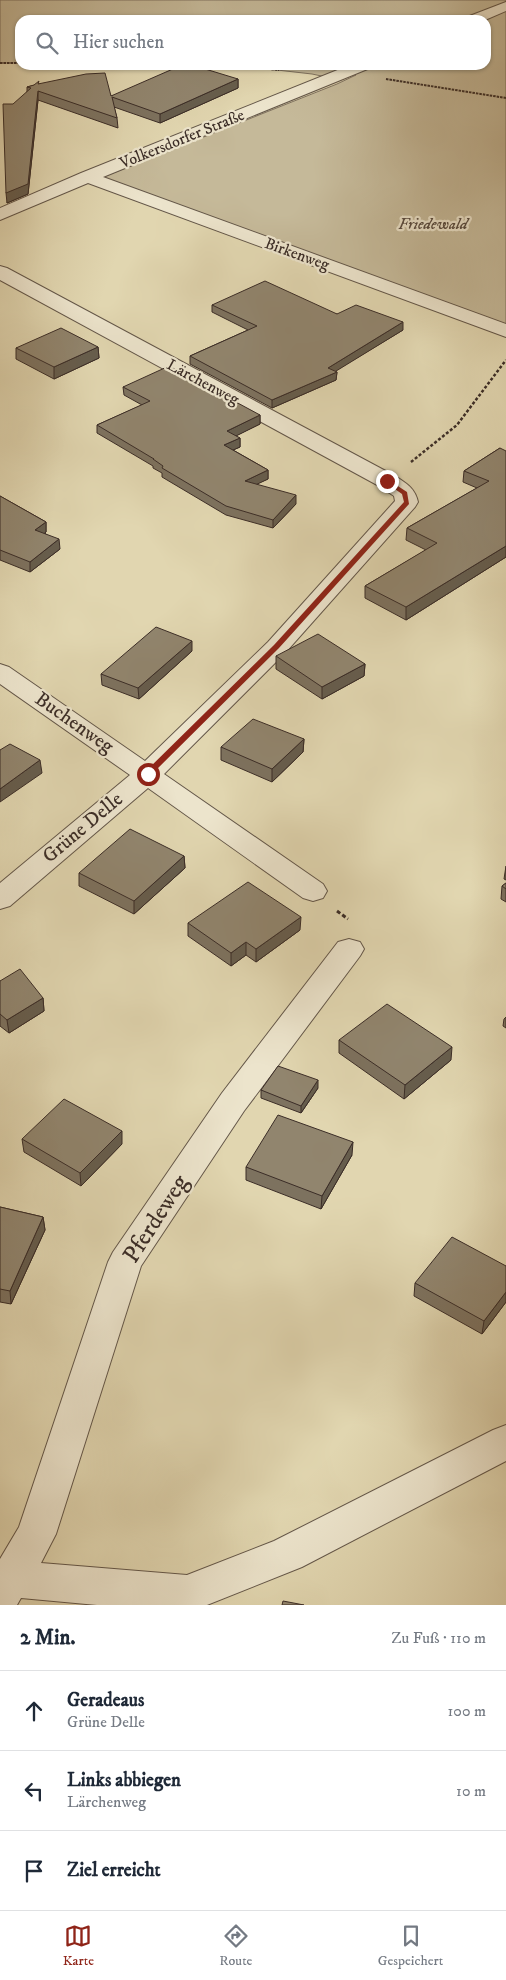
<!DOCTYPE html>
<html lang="de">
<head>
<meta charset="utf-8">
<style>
	:root { --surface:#fff; --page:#f2f2f3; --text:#1f2937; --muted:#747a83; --line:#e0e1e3; --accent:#8f2418 }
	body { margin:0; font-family:"IM FELL DW Pica",serif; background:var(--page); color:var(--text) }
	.stop { position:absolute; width:15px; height:15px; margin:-11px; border:4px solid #8f2418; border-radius:50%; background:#fff }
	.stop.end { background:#8f2418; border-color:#fff; box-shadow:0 1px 5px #0008 }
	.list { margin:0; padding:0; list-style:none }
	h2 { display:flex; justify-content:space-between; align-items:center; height:65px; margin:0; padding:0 20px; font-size:21px }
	h2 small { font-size:16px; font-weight:400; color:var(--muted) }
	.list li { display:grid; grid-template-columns:32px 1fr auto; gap:15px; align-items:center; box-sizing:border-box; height:80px; padding:0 20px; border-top:1px solid var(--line) }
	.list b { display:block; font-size:19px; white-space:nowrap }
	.list p { margin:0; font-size:16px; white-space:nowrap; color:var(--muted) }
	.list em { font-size:16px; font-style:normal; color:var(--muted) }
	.icon { flex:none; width:28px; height:28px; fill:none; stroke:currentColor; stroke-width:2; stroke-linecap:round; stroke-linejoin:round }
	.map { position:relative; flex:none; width:506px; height:1605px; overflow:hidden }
	.search { position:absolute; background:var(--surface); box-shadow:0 1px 4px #0004; left:15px; right:15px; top:15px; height:55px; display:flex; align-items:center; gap:12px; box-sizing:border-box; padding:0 18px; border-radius:15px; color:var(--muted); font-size:19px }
	.sheet { height:305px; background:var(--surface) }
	nav { display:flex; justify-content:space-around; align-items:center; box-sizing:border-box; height:70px; border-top:1px solid var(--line); background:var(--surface); font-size:14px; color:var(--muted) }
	nav a { display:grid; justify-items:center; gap:2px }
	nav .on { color:var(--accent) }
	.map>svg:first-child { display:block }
</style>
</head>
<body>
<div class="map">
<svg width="506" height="1605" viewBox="0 0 506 1605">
	<rect width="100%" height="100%" fill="#e1d6b0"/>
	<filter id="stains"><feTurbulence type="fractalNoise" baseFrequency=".004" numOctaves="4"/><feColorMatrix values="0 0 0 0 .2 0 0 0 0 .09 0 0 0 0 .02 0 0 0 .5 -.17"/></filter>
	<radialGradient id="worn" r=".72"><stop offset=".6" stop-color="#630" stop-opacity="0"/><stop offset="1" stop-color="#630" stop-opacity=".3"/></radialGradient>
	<polygon fill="#c5b999" stroke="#807360" points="0,0 506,0 506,326 98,179 337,84 356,75 346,73 331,78 312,74 233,65 486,65 486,20 20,20 20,63 0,63"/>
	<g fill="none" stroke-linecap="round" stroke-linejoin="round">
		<defs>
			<g id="street">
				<polygon points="506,2 506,11 485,20 464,20 467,17"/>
				<polygon points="350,65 372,65 370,68 103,177 506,324 506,337 88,183 0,220 0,208 81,173"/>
				<path d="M0,266L7,268L395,476C407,484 415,488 418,502L415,507L286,652L164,774L323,884L327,891L323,898L313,901L303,898L148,788L10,906L0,909V883L130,775L0,684V664L9,667L145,761L268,642L395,501L394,496L379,486L0,280Z"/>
				<polygon points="349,939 360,942 364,949 360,956 244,1111 141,1266 56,1534 41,1563 187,1575 274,1541 493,1430 506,1425 506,1461 302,1567 207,1605 97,1605 21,1598 17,1605 0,1605 0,1559 19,1527 108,1262 113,1252 222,1093 338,942"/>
			</g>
		</defs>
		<use href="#street" stroke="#645749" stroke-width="2"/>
		<g stroke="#3b2d27" stroke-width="2" stroke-dasharray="2.5 1" stroke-linecap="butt">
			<polyline points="0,63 20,63"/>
			<polyline points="233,65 279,70"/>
			<polyline points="386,79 506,98"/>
		</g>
		<polyline stroke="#3b2d27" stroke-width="2.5" stroke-dasharray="3 2" stroke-linecap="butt" points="411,462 457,425 506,360"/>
		<polyline stroke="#3b2d27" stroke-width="3" stroke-dasharray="4 2.5" stroke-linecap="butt" points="337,911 348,919"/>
		<use href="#street" fill="#ece4cc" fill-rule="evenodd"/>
	</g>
	<g fill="#7d725f" stroke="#3b2d27">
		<polygon points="238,79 238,88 160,123 114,107 117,118 118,128 38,100 28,194 7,203 27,91 27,87 39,84 111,96"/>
		<polygon points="212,305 337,314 403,330 335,371 337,372 336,380 272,408 190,364 190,356 248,330 212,312"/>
		<polygon points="98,347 99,358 54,379 16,359 16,348"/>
		<polygon points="123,387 260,415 260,424 235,436 240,438 240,447 233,450 268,470 268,479 256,484 296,504 273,528 226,515 162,477 162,473 153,468 153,466 97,433 97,425 142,405 124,395"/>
		<polygon points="500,448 506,557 406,620 365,598 365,586 426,550 406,540 407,528 477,488 463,482 464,471"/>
		<polygon points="0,496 46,522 46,532 45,533 60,549 30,572 0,560"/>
		<polygon points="192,651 139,699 102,685 101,674"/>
		<polygon points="276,656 365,664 364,676 322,699 276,669"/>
		<polygon points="304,739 303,752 272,782 221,760 221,747"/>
		<polygon points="184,856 185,868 134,914 79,886 79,873"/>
		<polygon points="506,866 506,880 504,879"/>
		<polygon points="506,883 506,902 501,899 502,886"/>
		<polygon points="188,923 300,930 256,962 246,955 231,966 188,936"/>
		<polygon points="0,981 43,998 44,1011 9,1033 0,1026"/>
		<polygon points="506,1017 506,1028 503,1026 504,1019"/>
		<polygon points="339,1040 451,1060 404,1099 339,1053"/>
		<polygon points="318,1088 301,1113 261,1098 261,1090"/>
		<polygon points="22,1139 122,1144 81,1186 24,1152"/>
		<polygon points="352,1155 321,1209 246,1180 246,1167"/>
		<polygon points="0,1207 43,1217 45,1230 11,1304 0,1302"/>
		<polygon points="506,1266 506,1302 482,1334 414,1296 415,1283"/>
	</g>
	<g fill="#665d4d" stroke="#3b2d27">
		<polygon points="238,79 238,88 160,123 160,114"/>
		<polygon points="38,91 38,100 28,194 7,203 6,193"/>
		<polygon points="403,322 403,330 328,376 328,368"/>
		<polygon points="98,347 99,358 54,379 54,367"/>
		<polygon points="337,372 336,380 272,408 272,400"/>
		<polygon points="260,415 260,424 228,440 227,431"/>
		<polygon points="240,438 240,447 224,454 224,445"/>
		<polygon points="268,470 268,479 245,490 245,481"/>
		<polygon points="296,495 296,504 273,528 273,520"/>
		<polygon points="46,522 46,532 36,540 35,530"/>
		<polygon points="59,539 60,549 30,572 30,562"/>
		<polygon points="506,546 506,557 406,620 406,607"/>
		<polygon points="192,641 192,651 139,699 138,688"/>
		<polygon points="365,664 364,676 322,699 322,687"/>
		<polygon points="304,739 303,752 272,782 272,769"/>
		<polygon points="40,760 42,773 0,802 0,789"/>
		<polygon points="184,856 185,868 134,914 134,901"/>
		<polygon points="301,917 300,930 256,962 256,949"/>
		<polygon points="246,942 246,955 231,966 231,953"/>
		<polygon points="43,998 44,1011 9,1033 7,1020"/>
		<polygon points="452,1047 451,1060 404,1099 405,1085"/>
		<polygon points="318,1080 318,1088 301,1113 301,1106"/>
		<polygon points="122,1131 122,1144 81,1186 80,1173"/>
		<polygon points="353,1142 352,1155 321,1209 322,1196"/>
		<polygon points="43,1217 45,1230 11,1304 10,1291"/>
		<polygon points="506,1292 506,1302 482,1334 484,1321"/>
	</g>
	<g fill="#91856e" stroke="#3b2d27">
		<polygon points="182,65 192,65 238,79 160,114 112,97 117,118 38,91 28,184 6,193 3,104 13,104 31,88 27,87 34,85 39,81 38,84 86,74 105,73 111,96"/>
		<polygon points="265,281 337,314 356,305 403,322 328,368 337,372 272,400 190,356 257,326 212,305"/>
		<polygon points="61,328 98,347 54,367 16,348"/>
		<polygon points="169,366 260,415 227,431 240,438 224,445 268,470 245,481 296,495 273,520 226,506 162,468 163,466 153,459 154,459 97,425 150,401 123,387"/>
		<polygon points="500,448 506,451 506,546 406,607 365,586 437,543 407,528 489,481 464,471"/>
		<polygon points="0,496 46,522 35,530 59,539 30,562 0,550"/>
		<polygon points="156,627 192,641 138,688 101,674"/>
		<polygon points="318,634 365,664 322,687 276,656"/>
		<polygon points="253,719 304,739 272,769 221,747"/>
		<polygon points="10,744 40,760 0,789 0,750"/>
		<polygon points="130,829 184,856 134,901 79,873"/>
		<polygon points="248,882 301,917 256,949 246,942 231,953 188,923"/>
		<polygon points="506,883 506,889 502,886"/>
		<polygon points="20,969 43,998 7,1020 0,1014 0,981"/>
		<polygon points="387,1004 452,1047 405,1085 339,1040"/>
		<polygon points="278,1066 318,1080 301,1106 261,1090"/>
		<polygon points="64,1099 122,1131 80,1173 22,1139"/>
		<polygon points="278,1115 353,1142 322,1196 246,1167"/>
		<polygon points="0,1207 43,1217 10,1291 0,1289"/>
		<polygon points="452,1237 506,1266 506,1292 484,1321 415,1283"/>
		<polygon points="283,1601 304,1605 282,1605"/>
	</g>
	<polygon fill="#8f2418" points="387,479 407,492 409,504 279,648 151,775 145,775 145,772 274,645 404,502 402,494 385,482 384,481"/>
	<g text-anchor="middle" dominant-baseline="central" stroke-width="4.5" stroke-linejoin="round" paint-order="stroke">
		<g font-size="16" fill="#3b2d27" stroke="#ece4cc">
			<text transform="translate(182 139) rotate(-22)">Volkersdorfer Straße</text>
			<text transform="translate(297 254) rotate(20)">Birkenweg</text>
			<text transform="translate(203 382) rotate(28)">Lärchenweg</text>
		</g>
		<g font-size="16" font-style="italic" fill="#57493e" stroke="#ece4cc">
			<text x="433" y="224">Friedewald</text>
		</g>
		<g font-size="20" fill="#3b2d27" stroke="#ece4cc">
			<text transform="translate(74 723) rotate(35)">Buchenweg</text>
			<text transform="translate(83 828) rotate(-40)">Grüne Delle</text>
		</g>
		<g font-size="24" fill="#3b2d27" stroke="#ece4cc">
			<text transform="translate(156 1219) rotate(-57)">Pferdeweg</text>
		</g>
	</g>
	<rect width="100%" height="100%" filter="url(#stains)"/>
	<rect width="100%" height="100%" fill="url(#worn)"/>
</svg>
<div class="stop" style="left:148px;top:774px"></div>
<div class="stop end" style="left:387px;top:481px"></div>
<div class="search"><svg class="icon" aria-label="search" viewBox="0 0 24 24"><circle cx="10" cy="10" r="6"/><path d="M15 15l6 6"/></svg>Hier suchen</div>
</div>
<section class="sheet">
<h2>2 Min.<small>Zu Fuß · 110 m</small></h2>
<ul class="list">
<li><svg class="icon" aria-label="ahead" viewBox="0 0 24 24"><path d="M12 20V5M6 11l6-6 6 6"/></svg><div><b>Geradeaus</b><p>Grüne Delle</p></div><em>100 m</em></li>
<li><svg class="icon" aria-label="left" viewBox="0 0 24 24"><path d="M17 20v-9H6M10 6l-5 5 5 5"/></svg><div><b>Links abbiegen</b><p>Lärchenweg</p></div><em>10 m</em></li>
<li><svg class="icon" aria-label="arrive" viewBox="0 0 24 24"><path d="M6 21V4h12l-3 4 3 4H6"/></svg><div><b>Ziel erreicht</b></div></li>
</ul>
</section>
<nav>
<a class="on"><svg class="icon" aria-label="map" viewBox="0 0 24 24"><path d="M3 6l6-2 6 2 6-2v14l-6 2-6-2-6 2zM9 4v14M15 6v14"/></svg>Karte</a>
<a><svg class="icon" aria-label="directions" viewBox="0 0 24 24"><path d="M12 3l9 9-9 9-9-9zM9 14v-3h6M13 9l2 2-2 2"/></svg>Route</a>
<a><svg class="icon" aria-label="saved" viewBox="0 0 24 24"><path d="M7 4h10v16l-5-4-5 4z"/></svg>Gespeichert</a>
</nav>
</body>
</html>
